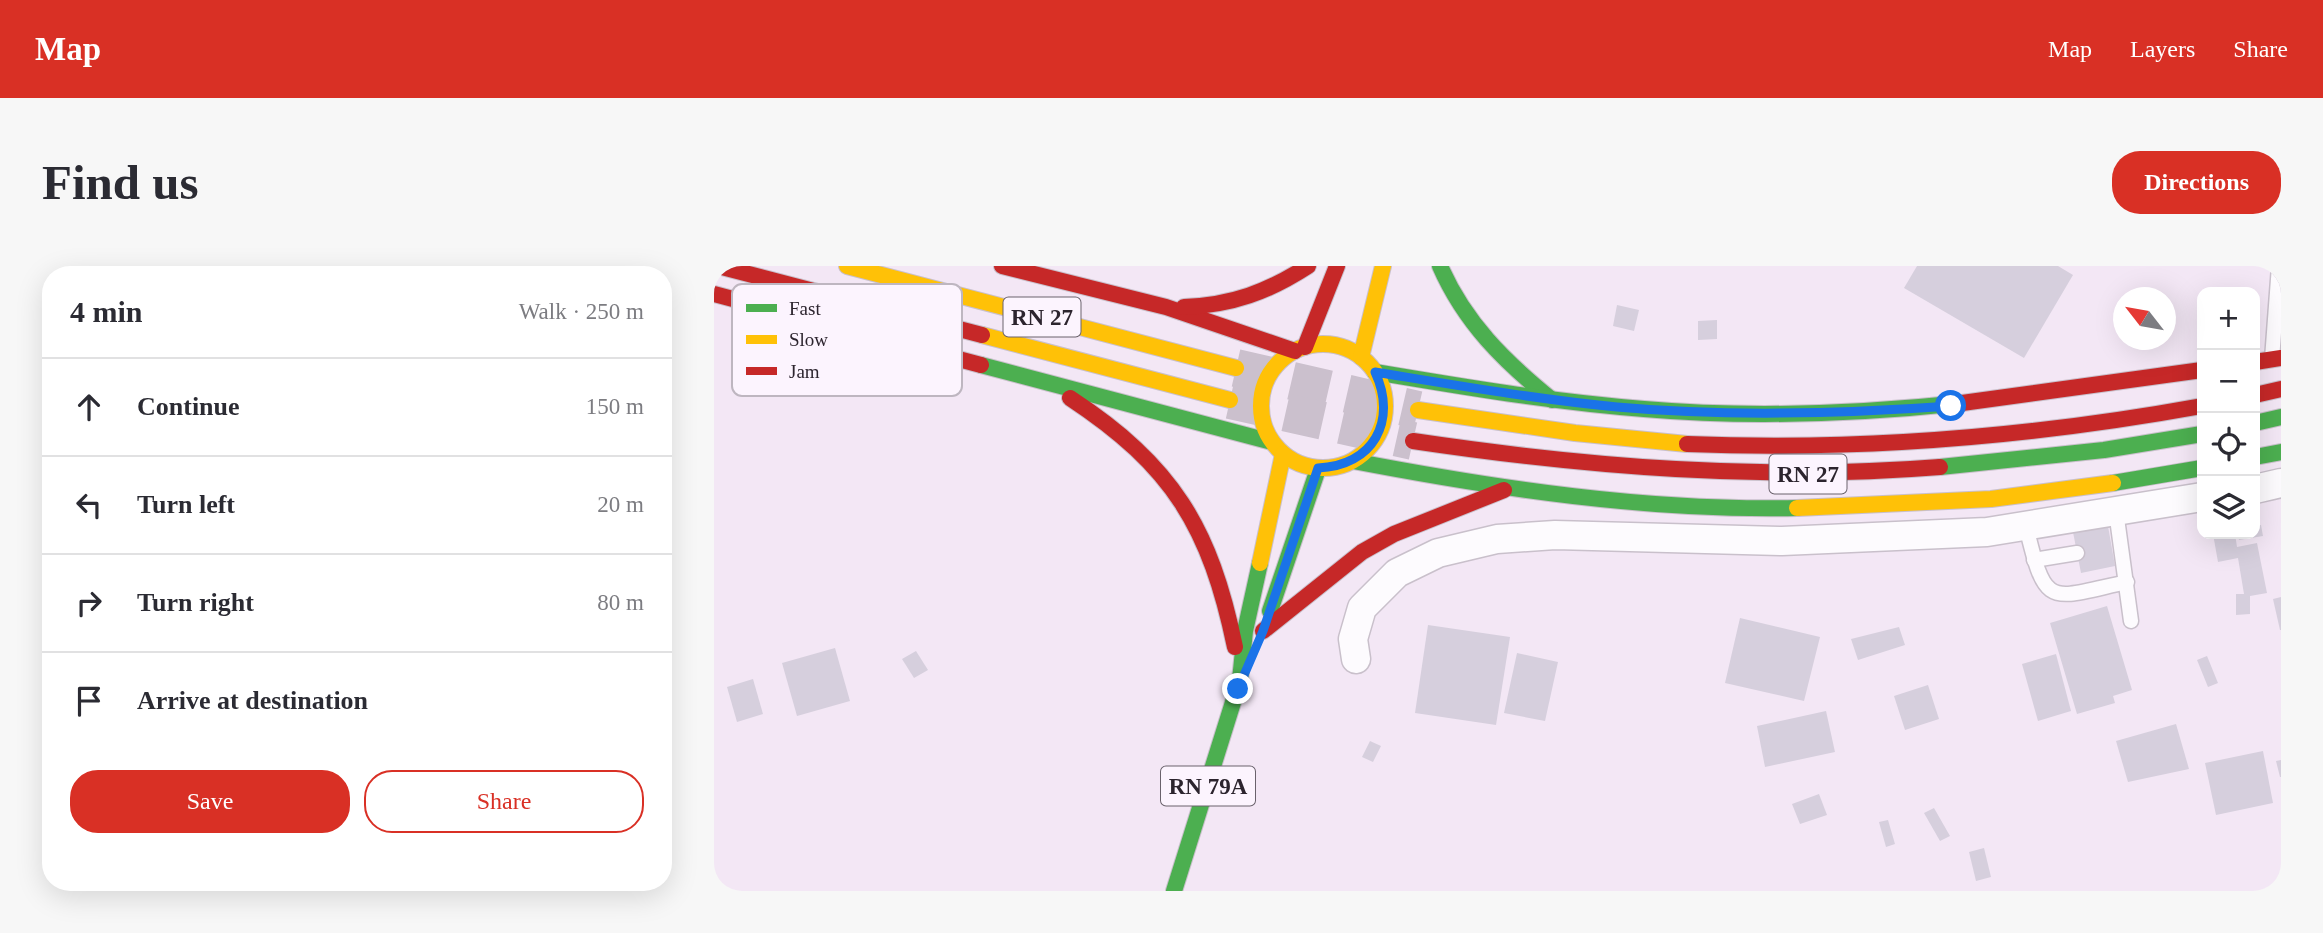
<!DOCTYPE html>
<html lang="en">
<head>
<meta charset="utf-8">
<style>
	:root { --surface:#fff; --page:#f7f7f7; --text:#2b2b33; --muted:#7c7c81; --line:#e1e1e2; --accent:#d93025 }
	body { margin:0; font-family:"Times New Roman",serif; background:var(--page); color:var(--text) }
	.controls { position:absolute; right:21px; top:21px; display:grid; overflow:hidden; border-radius:14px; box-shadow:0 7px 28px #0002 }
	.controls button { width:63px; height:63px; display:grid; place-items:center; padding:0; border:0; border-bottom:2px solid var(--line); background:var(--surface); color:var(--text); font:35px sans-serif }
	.compass { position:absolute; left:1399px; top:21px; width:63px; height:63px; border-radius:50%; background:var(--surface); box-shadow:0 7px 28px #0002; rotate:301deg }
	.stop { position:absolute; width:21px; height:21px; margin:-16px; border:5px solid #1a73e8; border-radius:50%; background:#fff }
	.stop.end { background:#1a73e8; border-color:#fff; box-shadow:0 2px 7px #0008 }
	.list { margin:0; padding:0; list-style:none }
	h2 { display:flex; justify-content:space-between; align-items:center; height:91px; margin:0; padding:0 28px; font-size:30px }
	h2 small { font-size:23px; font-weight:400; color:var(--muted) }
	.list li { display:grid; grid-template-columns:46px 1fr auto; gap:21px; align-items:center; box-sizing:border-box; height:98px; padding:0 28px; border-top:2px solid var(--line) }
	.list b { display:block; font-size:26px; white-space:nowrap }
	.list em { font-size:23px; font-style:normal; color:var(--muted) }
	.actions { display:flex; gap:14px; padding:21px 28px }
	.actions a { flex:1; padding:16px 0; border:2px solid var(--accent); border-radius:28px; text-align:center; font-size:24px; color:var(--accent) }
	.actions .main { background:var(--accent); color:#fff }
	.icon { flex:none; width:38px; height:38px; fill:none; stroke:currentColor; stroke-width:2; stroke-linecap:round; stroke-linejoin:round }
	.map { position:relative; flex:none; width:1567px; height:625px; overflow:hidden; border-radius:28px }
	header { display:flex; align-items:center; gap:42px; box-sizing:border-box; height:98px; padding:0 35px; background:var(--accent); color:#fff }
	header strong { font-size:33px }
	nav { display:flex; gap:38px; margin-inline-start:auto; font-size:24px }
	.intro { display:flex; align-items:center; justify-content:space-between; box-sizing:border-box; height:168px; padding:0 42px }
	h1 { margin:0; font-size:49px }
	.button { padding:18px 32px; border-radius:28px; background:var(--accent); color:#fff; font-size:24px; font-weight:700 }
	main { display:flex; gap:42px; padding:0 42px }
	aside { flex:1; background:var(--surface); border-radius:28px; box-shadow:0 7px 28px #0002 }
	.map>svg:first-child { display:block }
</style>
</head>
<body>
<header>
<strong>Map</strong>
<nav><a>Map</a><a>Layers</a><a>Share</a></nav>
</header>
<div class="intro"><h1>Find us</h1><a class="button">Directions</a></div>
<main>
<aside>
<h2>4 min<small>Walk · 250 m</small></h2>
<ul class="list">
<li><svg class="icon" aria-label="ahead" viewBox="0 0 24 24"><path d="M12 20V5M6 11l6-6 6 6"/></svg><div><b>Continue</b></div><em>150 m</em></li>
<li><svg class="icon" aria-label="left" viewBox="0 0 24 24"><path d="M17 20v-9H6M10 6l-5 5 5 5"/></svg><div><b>Turn left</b></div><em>20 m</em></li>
<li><svg class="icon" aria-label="right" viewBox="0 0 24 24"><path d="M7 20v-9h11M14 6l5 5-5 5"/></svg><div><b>Turn right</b></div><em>80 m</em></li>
<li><svg class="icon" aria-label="arrive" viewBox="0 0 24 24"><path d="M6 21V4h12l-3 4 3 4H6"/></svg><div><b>Arrive at destination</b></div></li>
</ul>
<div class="actions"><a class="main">Save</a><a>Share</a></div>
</aside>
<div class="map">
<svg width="1567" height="625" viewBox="0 0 1567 625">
	<rect width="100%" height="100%" fill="#f3e7f5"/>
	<g fill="#d6cfdd">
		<polygon points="1203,0 1344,0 1359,9 1310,92 1190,22"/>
		<polygon points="903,39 925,44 920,65 899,60"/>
		<polygon points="1003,54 1003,73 984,74 984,55"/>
		<polygon points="1547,259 1549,270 1525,274 1524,268 1541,268 1541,260"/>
		<polygon points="1394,260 1401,300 1367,307 1359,266"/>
		<polygon points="1499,268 1521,268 1523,281 1543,277 1553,327 1536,330 1536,348 1522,349 1522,328 1530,328 1524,292 1504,296"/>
		<polygon points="1567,331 1567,364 1566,364 1559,333"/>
		<polygon points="1393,340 1418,424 1399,430 1401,437 1363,448 1336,357"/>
		<polygon points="1026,352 1106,371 1090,435 1011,417"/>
		<polygon points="714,359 796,371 782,459 701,447"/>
		<polygon points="1185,361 1191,379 1144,394 1137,373"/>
		<polygon points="121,382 136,435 83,450 68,397"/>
		<polygon points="202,385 214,404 200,412 188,393"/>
		<polygon points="803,387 844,396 831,455 790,447"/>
		<polygon points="1342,388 1357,445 1324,455 1308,398"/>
		<polygon points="1493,390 1504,417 1494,421 1483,394"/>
		<polygon points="39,413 49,448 23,456 13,421"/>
		<polygon points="1214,419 1225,453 1191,464 1180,430"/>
		<polygon points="1112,445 1121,486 1051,501 1043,460"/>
		<polygon points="1462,458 1475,503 1414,516 1402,475"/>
		<polygon points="656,475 667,480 659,496 648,491"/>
		<polygon points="1549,485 1559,537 1502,549 1491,497"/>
		<polygon points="1567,494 1567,511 1566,511 1562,495"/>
		<polygon points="1105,528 1113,549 1086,558 1078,538"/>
		<polygon points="1220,542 1236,570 1226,575 1210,547"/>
		<polygon points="1174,554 1181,578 1172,581 1165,556"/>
		<polygon points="1270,582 1277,611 1262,615 1255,586"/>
	</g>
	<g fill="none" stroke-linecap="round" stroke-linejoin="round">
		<g stroke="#cbc0cd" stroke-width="38" stroke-dasharray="38 19" stroke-linecap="butt">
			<polyline points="522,102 704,144"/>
			<polyline points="516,134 699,175"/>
		</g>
		<defs>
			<g id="lane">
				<polyline points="1558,93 1565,0"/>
				<polyline points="1402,245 1417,355"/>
				<path d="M1312,260C1332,344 1334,333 1413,316"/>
				<polyline points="1320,294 1363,287"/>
			</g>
			<g id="street">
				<polyline points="1541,223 1567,217"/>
				<polyline points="642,393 639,373 648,342 683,307 724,287 783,273 841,269 1068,275 1273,266 1488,231"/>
			</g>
			<g id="fast">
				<path d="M726,0C751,57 790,95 838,134"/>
				<polyline points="267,99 558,176"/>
				<path d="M661,106C750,121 839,136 930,143C1035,152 1143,148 1248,137"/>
				<polyline points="1541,157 1567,151"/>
				<polyline points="1541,191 1567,186"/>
				<path d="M639,195C785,223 933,245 1083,242"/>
				<polyline points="1226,201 1390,184 1488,168"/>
				<polyline points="1399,217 1488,202"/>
				<polyline points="556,345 604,203"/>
				<polyline points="460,625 526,414 531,365 546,297"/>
			</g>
			<g id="slow">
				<polyline points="133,0 522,102"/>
				<polyline points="268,69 516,134"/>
				<circle cx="609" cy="140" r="62"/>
				<polyline points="647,91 669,0"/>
				<polyline points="704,144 861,167 973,178"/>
				<polyline points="1083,242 1277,233 1399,217"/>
				<polyline points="546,297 569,188"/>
			</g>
			<g id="jam">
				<polyline points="4,0 268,69"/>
				<polyline points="288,0 452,41 581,85"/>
				<polyline points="0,28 267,99"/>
				<path d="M470,41C518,39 554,26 594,0"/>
				<polyline points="591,81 623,0"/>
				<polyline points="1541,96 1567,92"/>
				<polyline points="1541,129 1567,123"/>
				<path d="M356,132C459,200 496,261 521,381"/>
				<polyline points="1248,137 1488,104"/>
				<path d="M699,175C874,201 1049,215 1226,201"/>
				<path d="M973,178C1147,185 1317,171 1488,140"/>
				<polyline points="549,365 648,286 680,268 790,224"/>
			</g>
		</defs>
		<use href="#lane" stroke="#c9c0cb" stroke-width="17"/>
		<use href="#street" stroke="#c9c0cb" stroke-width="31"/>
		<use href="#fast" stroke="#c9c0cb" stroke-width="18"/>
		<use href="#slow" stroke="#c9c0cb" stroke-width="18"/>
		<use href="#jam" stroke="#c9c0cb" stroke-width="18"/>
		<use href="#lane" stroke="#fdfbfe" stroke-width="14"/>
		<use href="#street" stroke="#fdfbfe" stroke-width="28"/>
		<use href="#fast" stroke="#4caf50" stroke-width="16"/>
		<use href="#slow" stroke="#ffc107" stroke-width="16"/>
		<use href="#jam" stroke="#c62828" stroke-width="16"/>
	</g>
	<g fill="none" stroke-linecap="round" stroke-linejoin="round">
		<path stroke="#1a73e8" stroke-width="9" d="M524,423L549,365L604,202C659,200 684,155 661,106C741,119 821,133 903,141C1014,151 1125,148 1237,140"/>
	</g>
	<g text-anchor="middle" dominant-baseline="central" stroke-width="5" stroke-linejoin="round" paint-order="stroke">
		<g fill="#fcf4fe" stroke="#6a626c" stroke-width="2">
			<rect x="289.5" y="31.5" width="77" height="39" rx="5"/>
			<rect x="1055.5" y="188.5" width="77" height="39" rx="5"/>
			<rect x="447" y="500.5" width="94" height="39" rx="5"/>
		</g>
		<g font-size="23" font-weight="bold" fill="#2c242e">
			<text x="328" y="51">RN 27</text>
			<text x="1094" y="208">RN 27</text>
			<text x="494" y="520">RN 79A</text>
		</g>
	</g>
	<rect x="18" y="18" width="230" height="112" rx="10" fill="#fcf4fe" stroke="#beb6c0" stroke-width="2"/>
	<rect x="32" y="38" width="31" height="8" fill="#4caf50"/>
	<rect x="32" y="69" width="31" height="9" fill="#ffc107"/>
	<rect x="32" y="101" width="31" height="8" fill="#c62828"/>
	<g font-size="19" fill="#2c242e">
		<text x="75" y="49">Fast</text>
		<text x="75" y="80">Slow</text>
		<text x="75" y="112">Jam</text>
	</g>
</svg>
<div class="controls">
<button>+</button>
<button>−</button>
<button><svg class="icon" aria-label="locate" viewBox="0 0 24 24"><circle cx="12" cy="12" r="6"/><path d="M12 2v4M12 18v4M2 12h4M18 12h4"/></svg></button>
<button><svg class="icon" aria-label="layers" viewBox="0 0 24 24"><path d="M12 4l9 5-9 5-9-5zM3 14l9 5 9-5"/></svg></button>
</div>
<svg class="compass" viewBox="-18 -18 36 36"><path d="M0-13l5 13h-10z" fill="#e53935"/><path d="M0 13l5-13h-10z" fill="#7c7c81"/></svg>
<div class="stop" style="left:1237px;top:140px"></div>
<div class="stop end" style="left:524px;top:423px"></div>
</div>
</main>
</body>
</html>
